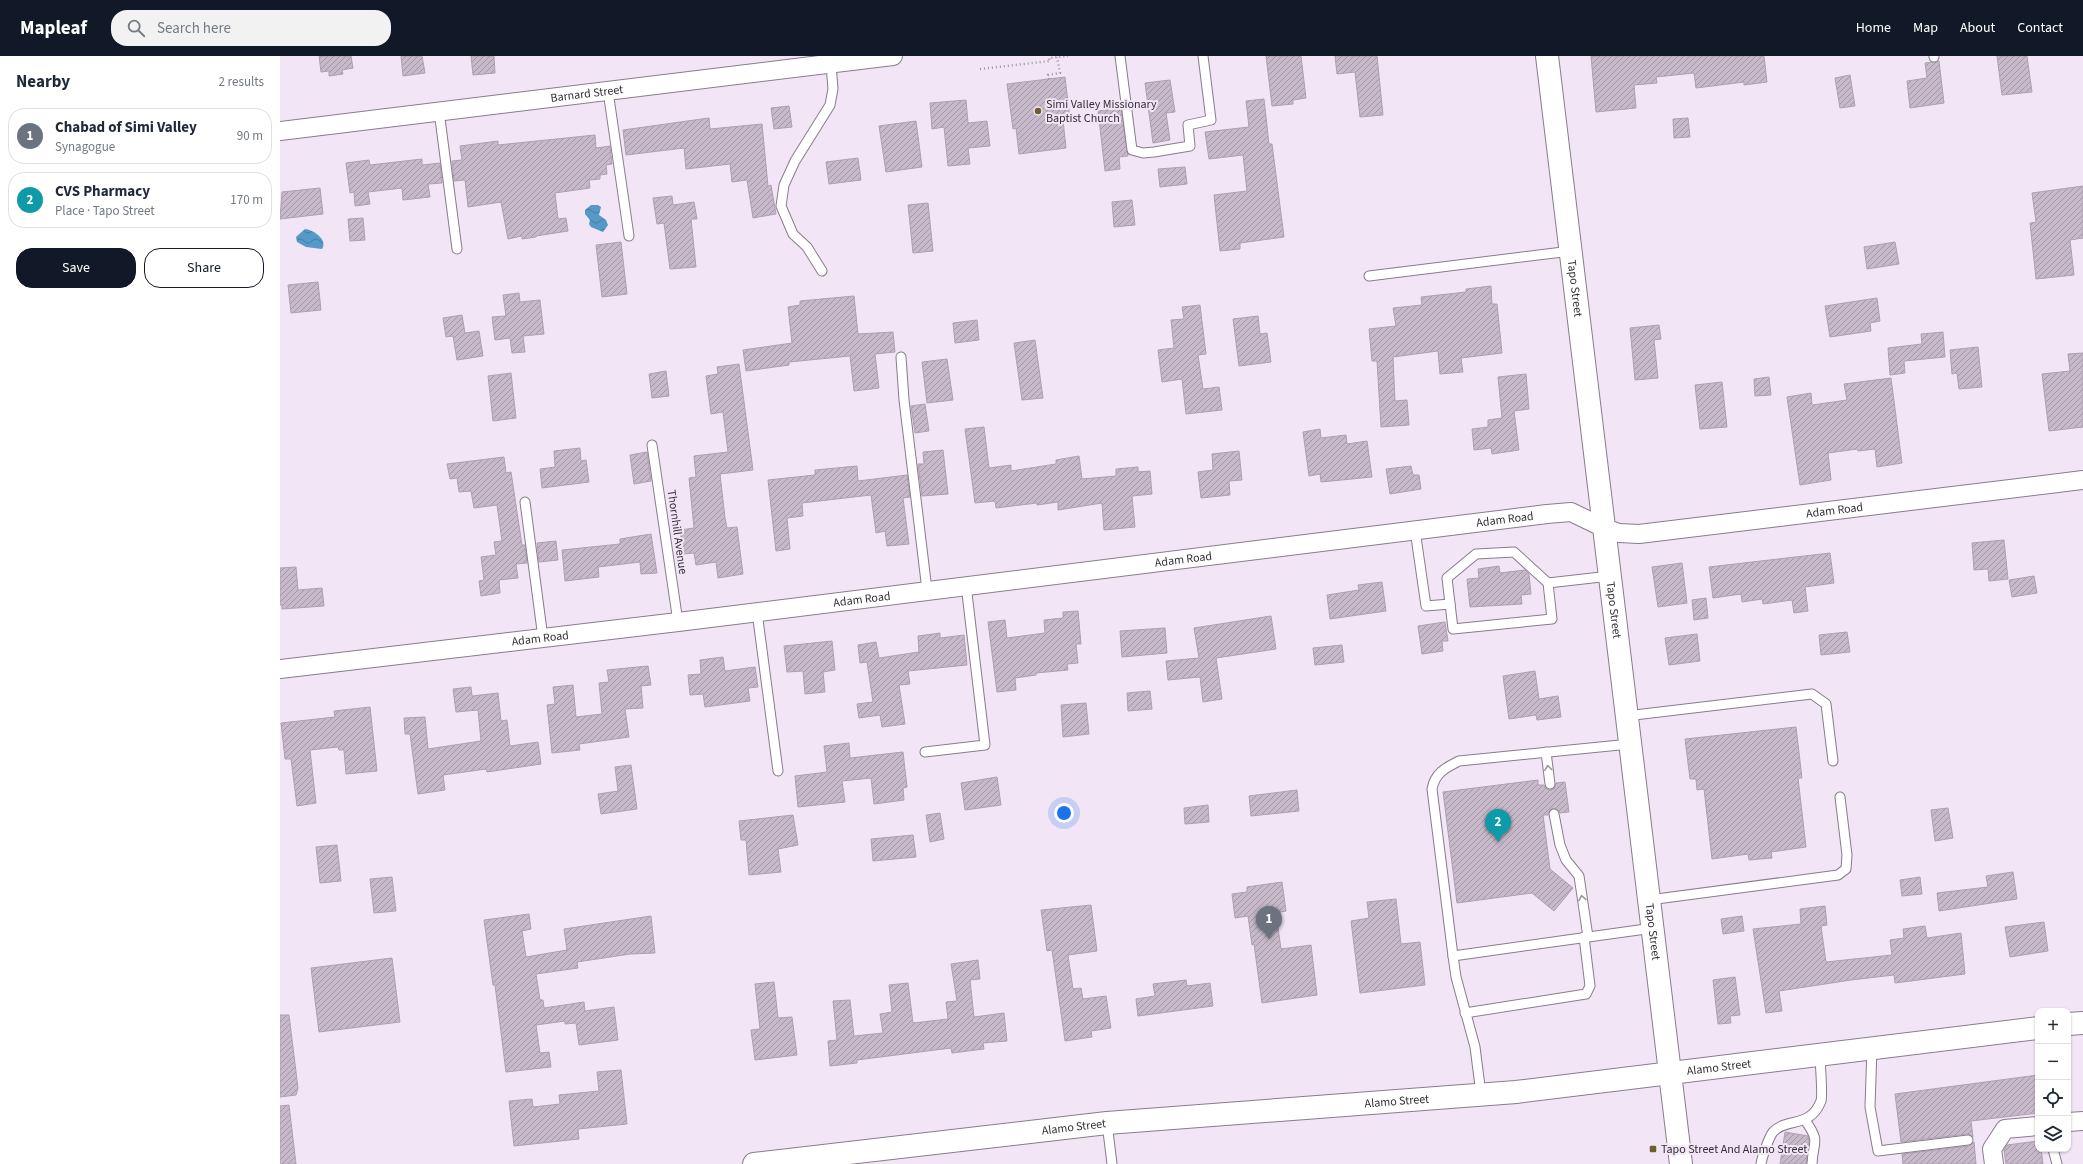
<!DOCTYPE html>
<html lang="en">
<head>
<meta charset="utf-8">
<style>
	:root { --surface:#fff; --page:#f2f2f3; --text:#1f2937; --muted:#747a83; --line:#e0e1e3; --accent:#111827 }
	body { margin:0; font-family:"Source Sans 3",sans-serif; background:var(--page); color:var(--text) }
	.controls { position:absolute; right:12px; bottom:12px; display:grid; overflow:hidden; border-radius:8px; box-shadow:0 1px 3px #0004 }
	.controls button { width:36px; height:36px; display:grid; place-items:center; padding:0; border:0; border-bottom:1px solid var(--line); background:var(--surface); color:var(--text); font:20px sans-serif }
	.you { position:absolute; left:784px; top:757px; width:14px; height:14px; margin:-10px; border:3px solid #fff; border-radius:50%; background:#1a73e8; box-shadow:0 0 0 6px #1a73e833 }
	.badge { display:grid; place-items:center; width:26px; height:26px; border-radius:50%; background:var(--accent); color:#fff; font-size:13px; font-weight:700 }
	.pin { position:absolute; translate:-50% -33px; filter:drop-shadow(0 1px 2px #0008) }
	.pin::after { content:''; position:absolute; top:21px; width:14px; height:12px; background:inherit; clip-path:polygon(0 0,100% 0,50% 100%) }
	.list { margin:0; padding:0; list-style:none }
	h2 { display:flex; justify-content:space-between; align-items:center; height:52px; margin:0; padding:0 16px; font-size:17px }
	h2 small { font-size:13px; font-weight:400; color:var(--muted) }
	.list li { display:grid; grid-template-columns:26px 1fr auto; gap:12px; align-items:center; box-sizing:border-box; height:56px; margin:0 8px 8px; padding:0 8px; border:1px solid var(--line); border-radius:16px }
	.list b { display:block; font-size:15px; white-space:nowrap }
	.list p { margin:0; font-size:13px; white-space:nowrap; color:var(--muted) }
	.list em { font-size:13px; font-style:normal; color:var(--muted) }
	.actions { display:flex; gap:8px; padding:12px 16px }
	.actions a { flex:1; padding:9px 0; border:1px solid var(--accent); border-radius:16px; text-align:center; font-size:14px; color:var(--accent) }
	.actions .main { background:var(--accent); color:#fff }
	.icon { flex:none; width:22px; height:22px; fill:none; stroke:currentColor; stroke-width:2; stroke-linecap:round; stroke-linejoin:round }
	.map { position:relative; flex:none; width:1803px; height:1108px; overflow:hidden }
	header { display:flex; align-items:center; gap:24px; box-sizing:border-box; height:56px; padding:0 20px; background:var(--accent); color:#fff }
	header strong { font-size:19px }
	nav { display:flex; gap:22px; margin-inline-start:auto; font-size:14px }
	.search { width:280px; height:36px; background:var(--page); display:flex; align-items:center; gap:10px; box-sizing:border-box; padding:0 14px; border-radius:16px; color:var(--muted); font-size:15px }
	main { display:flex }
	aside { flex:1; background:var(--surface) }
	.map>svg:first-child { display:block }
</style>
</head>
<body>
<header>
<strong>Mapleaf</strong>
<div class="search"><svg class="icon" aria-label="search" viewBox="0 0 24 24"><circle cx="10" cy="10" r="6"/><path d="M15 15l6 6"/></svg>Search here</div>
<nav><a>Home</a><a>Map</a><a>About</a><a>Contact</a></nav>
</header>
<main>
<aside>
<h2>Nearby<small>2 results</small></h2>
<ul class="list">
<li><span class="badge" style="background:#6b7280">1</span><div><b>Chabad of Simi Valley</b><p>Synagogue</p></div><em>90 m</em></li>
<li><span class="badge" style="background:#0f9aa8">2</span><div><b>CVS Pharmacy</b><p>Place · Tapo Street</p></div><em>170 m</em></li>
</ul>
<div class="actions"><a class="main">Save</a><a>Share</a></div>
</aside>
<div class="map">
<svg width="1803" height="1108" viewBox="0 0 1803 1108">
	<defs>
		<pattern id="water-waves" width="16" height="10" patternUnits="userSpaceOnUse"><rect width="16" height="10" fill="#5499c7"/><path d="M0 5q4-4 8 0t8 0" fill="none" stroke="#467da2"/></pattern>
		<pattern id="building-hatch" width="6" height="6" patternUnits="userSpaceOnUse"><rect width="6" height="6" fill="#c7b9ca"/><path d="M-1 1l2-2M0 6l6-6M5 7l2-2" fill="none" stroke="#a297a5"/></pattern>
	</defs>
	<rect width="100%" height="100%" fill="#f2e5f6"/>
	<g fill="url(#water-waves)">
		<polygon points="311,149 318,149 321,151 319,159 326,164 328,169 323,176 311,171 309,168 310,164 305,158 305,154"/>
		<path d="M25,173C34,174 48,184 42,193L26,191L17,186L16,181Z"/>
	</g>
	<g fill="url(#building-hatch)" stroke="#ada0b0">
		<polygon points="39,0 71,0 73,12 62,14 63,18 49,20 49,15 41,16"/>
		<polygon points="121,0 142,0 145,17 123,20"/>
		<polygon points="191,0 214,0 215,17 193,19"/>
		<polygon points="986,0 1021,0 1026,42 1013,44 1013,48 992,50"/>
		<polygon points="1055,0 1097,0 1103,59 1080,61 1075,16 1057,18"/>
		<polygon points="1311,0 1484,0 1487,26 1464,29 1464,26 1416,32 1414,17 1376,21 1377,27 1354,29 1356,52 1316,56"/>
		<polygon points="1717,0 1747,0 1752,36 1722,39"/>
		<polygon points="1659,5 1664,47 1630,52 1627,25 1647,22 1645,7"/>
		<polygon points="1570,19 1575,50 1560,52 1555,22"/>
		<polygon points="785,21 790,63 783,64 786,92 739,98 736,72 733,73 727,28"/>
		<polygon points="890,24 895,56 886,57 890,84 873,87 865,27"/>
		<polygon points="984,43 989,88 992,88 1004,181 960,187 960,193 940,195 934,139 967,135 963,99 929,103 925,76 969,71 966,45"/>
		<polygon points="686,44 688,67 707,65 710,90 688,92 690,108 668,110 664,71 652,73 650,47"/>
		<polygon points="509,50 512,71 494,73 491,52"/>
		<polygon points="841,52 848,100 839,101 840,113 825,115 818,55"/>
		<polygon points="429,62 430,73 482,68 488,130 491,129 496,158 473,162 467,124 452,126 450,108 406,113 404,92 346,99 343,74"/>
		<polygon points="1408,62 1410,81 1394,82 1393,63"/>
		<polygon points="636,65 642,111 606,116 599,70"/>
		<polygon points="315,79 316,92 330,90 332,108 326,109 327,118 320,119 320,123 309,124 310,132 275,137 278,163 286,162 288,175 256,180 256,181 242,183 242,180 228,183 221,146 188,151 185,124 174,125 172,105 182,104 180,90 218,85 218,89"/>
		<polygon points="578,102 581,124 549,128 546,106"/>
		<polygon points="142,103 142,109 160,107 162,127 148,128 150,141 123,144 122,132 88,136 90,148 75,150 74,136 70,137 66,107 89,104 90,109"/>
		<polygon points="905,111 907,128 880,131 878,113"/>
		<polygon points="1803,130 1803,182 1790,184 1794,219 1756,223 1750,167 1756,166 1752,137"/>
		<polygon points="40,132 43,158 0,163 2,136"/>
		<polygon points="392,140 393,149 414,146 417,163 411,163 416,211 390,213 384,167 377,168 373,142"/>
		<polygon points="852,144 855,169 834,171 832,146"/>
		<polygon points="648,147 653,195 633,197 628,149"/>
		<polygon points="83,162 85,184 70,185 68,163"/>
		<polygon points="341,186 347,238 322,241 316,189"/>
		<polygon points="1615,186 1619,208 1587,213 1584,191"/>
		<polygon points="38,226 41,254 11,257 8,229"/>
		<polygon points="1211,230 1212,248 1217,248 1222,297 1181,302 1183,316 1160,318 1158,295 1113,301 1115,345 1127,344 1129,369 1101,371 1097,305 1092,305 1089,273 1116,270 1113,252 1142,249 1141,241 1186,236 1186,233"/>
		<polygon points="239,237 240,246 260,244 264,278 243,280 245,296 232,297 230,282 215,284 212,261 226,260 223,239"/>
		<polygon points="574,240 578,278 613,276 615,296 595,298 599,332 574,335 570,300 509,306 509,309 466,315 463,294 512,287 508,251 520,249 520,245"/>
		<polygon points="1597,242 1600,265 1590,267 1591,275 1550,281 1545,250"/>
		<polygon points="920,249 926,298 918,299 923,333 939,331 942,354 906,358 902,323 882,326 878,294 894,292 891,264 904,263 902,251"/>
		<polygon points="182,259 185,277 199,275 203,300 177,304 173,280 166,281 163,262"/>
		<polygon points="978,260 980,278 987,277 991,306 959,310 953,263"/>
		<polygon points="697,264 699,284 675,287 673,267"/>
		<polygon points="1379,269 1381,283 1374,284 1378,322 1355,324 1350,272"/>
		<polygon points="1663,276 1665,301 1624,305 1625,317 1610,319 1608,292 1642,288 1641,278"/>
		<polygon points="755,284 763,342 742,344 734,287"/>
		<polygon points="1698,291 1702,331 1679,333 1677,317 1672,318 1670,294"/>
		<polygon points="1803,297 1803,371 1769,375 1762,318 1790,315 1788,298"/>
		<polygon points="667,303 673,344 647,347 642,306"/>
		<polygon points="459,308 473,414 440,418 445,462 447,472 457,471 463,518 438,522 436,506 416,509 414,497 403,498 400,474 414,472 409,422 416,421 414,400 448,396 443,356 431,358 426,320 438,318 437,311"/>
		<polygon points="386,315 389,340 372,342 369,318"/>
		<polygon points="231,317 236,362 213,365 208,320"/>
		<polygon points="1246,318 1249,353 1234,355 1239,394 1212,398 1211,392 1194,394 1192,373 1208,371 1208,364 1222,362 1218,321"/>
		<polygon points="1489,321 1491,339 1475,340 1474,323"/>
		<polygon points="1611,322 1622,407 1597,411 1595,393 1578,395 1577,393 1548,397 1551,424 1520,429 1507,341 1531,337 1532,349 1567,344 1564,328"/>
		<polygon points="1442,326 1447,371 1420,373 1415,329"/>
		<polygon points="645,348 649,375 635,377 631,350"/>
		<polygon points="704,371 709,412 731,409 731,415 776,408 776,404 799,400 802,423 836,420 836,413 858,411 858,416 870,415 872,438 852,440 855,471 824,474 822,447 778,454 778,446 757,449 757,447 716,452 715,445 695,447 685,373"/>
		<polygon points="1040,373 1041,382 1066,379 1067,388 1087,385 1092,421 1041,426 1040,418 1029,420 1023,376"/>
		<polygon points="300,392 301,405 306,404 309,426 262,432 260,413 275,411 274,395"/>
		<polygon points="663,394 668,438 642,440 638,408 644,408 643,396"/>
		<polygon points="959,395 962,424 949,425 950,439 921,442 918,416 933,414 932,398"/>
		<polygon points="367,396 371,425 354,428 350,399"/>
		<polygon points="224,401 226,417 231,416 242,489 245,489 247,507 236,508 238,522 219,524 220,537 201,540 199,525 204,524 201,501 216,499 214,486 222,485 217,449 194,452 191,435 179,436 177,422 170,423 167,408"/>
		<polygon points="577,410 578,425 627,419 630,441 623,442 629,488 607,490 605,475 596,477 591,439 522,447 523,460 507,462 510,493 496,495 488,424 535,419 535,414"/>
		<polygon points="1131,410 1133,419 1139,419 1141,433 1110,438 1106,413"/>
		<polygon points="371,478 377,517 361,518 360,506 318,511 319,521 285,525 282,494 340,488 340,483"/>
		<polygon points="1724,484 1728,523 1709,525 1708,513 1694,514 1692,487"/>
		<polygon points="276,485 278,504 259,506 257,487"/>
		<polygon points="1550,497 1554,527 1525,531 1528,555 1514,557 1512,544 1483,548 1482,543 1462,546 1461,538 1433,542 1429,511"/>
		<polygon points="1402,507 1407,547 1378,551 1372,511"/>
		<polygon points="1219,510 1220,517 1245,514 1249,518 1251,538 1241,539 1242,548 1190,551 1187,523 1199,522 1198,513"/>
		<polygon points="16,511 18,534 42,532 44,550 2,553 2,549 0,549 0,512"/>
		<polygon points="1754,520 1757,537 1732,541 1729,524"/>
		<polygon points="1102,526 1106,555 1050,563 1047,539 1079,534 1078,529"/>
		<polygon points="1426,542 1428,562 1414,564 1412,544"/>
		<polygon points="798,555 801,588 796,588 798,607 787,608 788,614 756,617 756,619 735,622 736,634 717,636 708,566 725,564 727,582 765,577 764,564 783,562 783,556"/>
		<polygon points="991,560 996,593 936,602 942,643 923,646 920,621 888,624 886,605 919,602 914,572"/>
		<polygon points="1165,566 1168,585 1162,585 1163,595 1142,598 1138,570"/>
		<polygon points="885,572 887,597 842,601 840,575"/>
		<polygon points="1567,576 1570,596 1541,599 1539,579"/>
		<polygon points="660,577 660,582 684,579 687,609 628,615 630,628 619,629 625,668 602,671 600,659 579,662 577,648 593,646 587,606 580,607 578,589 596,586 599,602 639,596 638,580"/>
		<polygon points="1417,578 1420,605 1389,609 1385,582"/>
		<polygon points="552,585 555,614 543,616 545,636 525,638 523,615 507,616 504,590"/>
		<polygon points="1062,589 1064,606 1035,609 1033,592"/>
		<polygon points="443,601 445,615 475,611 478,631 468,632 470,645 425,651 423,638 410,639 408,619 421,618 420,604"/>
		<polygon points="368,610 371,629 361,630 363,652 345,653 349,681 299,688 300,694 272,697 267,649 275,648 273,631 293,629 296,661 322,658 319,627 329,626 327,614"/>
		<polygon points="1255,615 1259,643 1278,640 1281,661 1257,664 1256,659 1229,663 1223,620"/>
		<polygon points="191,631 192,640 218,637 221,665 227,664 230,690 258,686 261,708 207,716 206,713 163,719 165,734 138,738 130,678 125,678 124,662 145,661 148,693 201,685 198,654 176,656 173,633"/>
		<polygon points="870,635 872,653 848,655 847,637"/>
		<polygon points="806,647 809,678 783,681 781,649"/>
		<polygon points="90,651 97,715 66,718 64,694 59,694 58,691 30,694 36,747 17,750 11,703 5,703 1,667 55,661 54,655"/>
		<polygon points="1516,671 1522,722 1518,722 1526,791 1491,796 1492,802 1469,804 1468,798 1432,803 1424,733 1417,734 1416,723 1410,723 1405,683"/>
		<polygon points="569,687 570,702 623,696 627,731 623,732 624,744 594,748 591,722 562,725 565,746 518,751 515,720 547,716 544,690"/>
		<polygon points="351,709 357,753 321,758 318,738 338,735 335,711"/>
		<polygon points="717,721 721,749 685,754 681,727"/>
		<polygon points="1258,724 1258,729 1264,729 1265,732 1270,734 1274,733 1276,727 1285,726 1289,756 1280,757 1278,754 1273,752 1270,754 1268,759 1263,759 1270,813 1293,832 1274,855 1252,837 1177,847 1163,736"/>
		<polygon points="1017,734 1019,755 971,760 969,740"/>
		<polygon points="928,749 929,766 905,768 904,752"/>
		<polygon points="1668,752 1673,782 1655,785 1651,754"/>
		<polygon points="660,757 664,783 650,786 646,759"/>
		<polygon points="513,759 518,789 498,793 501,816 469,819 466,784 461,784 459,765"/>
		<polygon points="633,779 636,801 593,805 591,783"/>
		<polygon points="57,789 61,825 40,827 36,791"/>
		<polygon points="1733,816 1737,843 1659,855 1657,837 1708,831 1706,820"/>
		<polygon points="112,821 116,855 94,857 90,823"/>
		<polygon points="1640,821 1642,838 1622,840 1620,824"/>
		<polygon points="1002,826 1006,855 996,857 1001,893 1031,889 1037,939 982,947 974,888 972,889 968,860 955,862 952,838 967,836 967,831"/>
		<polygon points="1116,843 1121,888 1140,886 1145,929 1080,937 1071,865 1089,862 1087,846"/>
		<polygon points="811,849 817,895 788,899 793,933 801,932 803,943 826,940 831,972 811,975 812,981 785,985 772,894 767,895 761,854"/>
		<polygon points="1545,850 1547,869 1541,870 1546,906 1612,899 1610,884 1624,882 1623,873 1645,870 1647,882 1681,877 1685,918 1615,927 1614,919 1571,924 1499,935 1502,955 1486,957 1473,873 1521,868 1520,853"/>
		<polygon points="249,858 251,873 242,875 246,901 287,894 284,873 371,860 375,897 350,898 297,906 298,912 256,918 260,944 263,944 264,952 304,946 305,955 334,951 338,984 299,989 296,967 285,968 285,965 256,969 260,997 269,996 271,1011 226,1016 215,929 213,929 204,864"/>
		<polygon points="1462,860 1464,875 1443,878 1441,863"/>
		<polygon points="1764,866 1768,895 1730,901 1725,871"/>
		<polygon points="112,902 120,966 39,976 31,912"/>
		<polygon points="698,904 700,923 690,924 694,961 724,957 727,985 703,987 704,993 672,997 671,992 577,1004 577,1007 550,1010 548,985 557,984 553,945 570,944 574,980 603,977 600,958 612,956 609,929 628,927 633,967 668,963 666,946 677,945 671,908"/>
		<polygon points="1455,921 1460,959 1450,960 1451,967 1438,968 1433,924"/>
		<polygon points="906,924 907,930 930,927 933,950 858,960 856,943 875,940 873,928"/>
		<polygon points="494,926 498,962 512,961 517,999 475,1004 471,974 480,973 475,928"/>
		<polygon points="0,959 9,959 18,1032 16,1039 0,1041"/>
		<polygon points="341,1014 347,1068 298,1073 299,1083 234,1090 229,1045 252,1043 253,1051 280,1048 279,1039 319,1035 317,1016"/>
		<polygon points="1758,1019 1758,1057 1691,1065 1693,1081 1687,1078 1621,1086 1615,1038"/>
		<polygon points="9,1049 16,1108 0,1108 0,1050"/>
		<polygon points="1505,1076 1528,1080 1529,1086 1526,1108 1500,1108"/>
		<polygon points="1758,1085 1758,1093 1761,1093 1763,1108 1726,1108 1724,1094 1727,1089"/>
		<polygon points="1694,1086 1696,1108 1623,1108 1622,1098 1689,1090"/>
	</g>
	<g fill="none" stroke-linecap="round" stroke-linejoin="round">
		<defs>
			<g id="service">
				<polyline points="840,0 852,94 863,97 874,96 910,90 908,69 931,64 923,0"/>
				<polyline points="1654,0 1654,1"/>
				<polyline points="328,35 349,180"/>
				<polyline points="159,55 177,193"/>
				<polyline points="542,215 527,191 513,178 501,150 504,129 515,105 550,49 553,33 551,8"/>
				<polyline points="1089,220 1291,195"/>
				<polyline points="621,301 624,344 647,534"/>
				<polyline points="372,389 398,566"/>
				<polyline points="245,446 263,582"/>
				<polyline points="1135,474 1146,550 1170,548"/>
				<polyline points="1268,527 1234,496 1196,498 1167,522 1173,573 1272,563 1268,527 1330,520"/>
				<polyline points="477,556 498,715"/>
				<polyline points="1346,660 1532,638 1546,648 1553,705"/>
				<polyline points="645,696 705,689 686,529"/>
				<polyline points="1266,696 1270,728"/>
				<polyline points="1274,758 1280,789 1286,804 1299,820 1308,881"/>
				<polyline points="1369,844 1558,819 1566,813 1567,799 1560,741"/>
				<path d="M1173,900L1152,733C1155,717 1165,712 1179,705L1350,688"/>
				<polyline points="1185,957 1306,938 1310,930 1304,881"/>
				<polyline points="1592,992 1590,1051 1598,1095 1688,1084"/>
				<polyline points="1201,1038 1195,991 1176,921 1173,900 1373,872"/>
				<path d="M1525,1064C1541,1087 1533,1084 1532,1108"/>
				<polyline points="827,1067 832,1108"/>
				<polyline points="1773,1093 1777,1108"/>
				<path d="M1481,1108C1482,1101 1489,1081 1493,1076C1507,1061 1530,1073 1541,1045C1543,1039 1540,1008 1540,999"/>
			</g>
			<g id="minor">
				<path id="s1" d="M0,75L613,0"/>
				<path id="s2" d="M0,613L398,566L1267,458L1291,456L1324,472L1339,477L1359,478L1803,424"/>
				<polyline points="1788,1066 1803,1065"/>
				<polyline points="1714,1108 1712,1093 1725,1073 1758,1070"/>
			</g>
			<g id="tertiary">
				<path id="s3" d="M1267,0L1401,1108"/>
			</g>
			<g id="secondary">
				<polyline points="1788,968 1803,967"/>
				<path id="s4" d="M474,1108L827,1067L1236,1036L1758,972"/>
			</g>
		</defs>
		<use href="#service" stroke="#897c8b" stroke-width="11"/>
		<use href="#minor" stroke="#897c8b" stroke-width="20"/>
		<use href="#tertiary" stroke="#897c8b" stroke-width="24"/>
		<use href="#secondary" stroke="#897c8b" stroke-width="24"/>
		<g stroke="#9f96a2" stroke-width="2.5" stroke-dasharray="1 3" stroke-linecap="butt">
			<polyline points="700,13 770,5 769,2 788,0"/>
			<polyline points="769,23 768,19 780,17 777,1"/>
		</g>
		<use href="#service" stroke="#fff" stroke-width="9"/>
		<use href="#minor" stroke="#fff" stroke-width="18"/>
		<use href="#tertiary" stroke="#fff" stroke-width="22"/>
		<use href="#secondary" stroke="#fff" stroke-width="22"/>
	</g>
	<defs><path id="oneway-chevron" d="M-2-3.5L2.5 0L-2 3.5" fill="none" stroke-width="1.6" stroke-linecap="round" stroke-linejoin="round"/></defs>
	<g stroke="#9a979a">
		<use href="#oneway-chevron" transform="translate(1268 712) rotate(-97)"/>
		<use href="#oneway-chevron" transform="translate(1302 842) rotate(-99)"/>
	</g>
	<g fill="#6d5f2c" stroke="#f2e5f6" stroke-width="1.5">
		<circle cx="758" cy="55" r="4"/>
		<rect x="1369" y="1089" width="8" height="8" rx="2"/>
	</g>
	<g text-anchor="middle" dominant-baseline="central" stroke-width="4" stroke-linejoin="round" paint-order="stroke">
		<g font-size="12" fill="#342f35" stroke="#f2e5f6">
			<text stroke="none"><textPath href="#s1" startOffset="309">Barnard Street</textPath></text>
			<text stroke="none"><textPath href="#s3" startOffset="234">Tapo Street</textPath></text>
			<text stroke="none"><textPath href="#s2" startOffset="1570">Adam Road</textPath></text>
			<text stroke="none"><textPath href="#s2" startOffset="1234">Adam Road</textPath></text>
			<text transform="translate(397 476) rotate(82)">Thornhill Avenue</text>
			<text stroke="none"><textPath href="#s2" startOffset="910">Adam Road</textPath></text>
			<text stroke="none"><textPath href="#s2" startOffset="586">Adam Road</textPath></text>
			<text stroke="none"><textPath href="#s3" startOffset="558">Tapo Street</textPath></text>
			<text stroke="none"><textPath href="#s2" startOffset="262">Adam Road</textPath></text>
			<text stroke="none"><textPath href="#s3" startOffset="882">Tapo Street</textPath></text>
			<text stroke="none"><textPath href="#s4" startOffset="970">Alamo Street</textPath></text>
			<text stroke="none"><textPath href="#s4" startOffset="646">Alamo Street</textPath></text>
			<text stroke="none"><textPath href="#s4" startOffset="322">Alamo Street</textPath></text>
		</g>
		<g font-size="12" fill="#342f35" stroke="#f2e5f6" text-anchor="start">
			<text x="766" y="48">Simi Valley Missionary<tspan x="766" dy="14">Baptist Church</tspan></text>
			<text x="1381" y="1093">Tapo Street And Alamo Street</text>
		</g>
	</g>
</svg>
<div class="controls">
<button>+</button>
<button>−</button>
<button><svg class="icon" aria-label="locate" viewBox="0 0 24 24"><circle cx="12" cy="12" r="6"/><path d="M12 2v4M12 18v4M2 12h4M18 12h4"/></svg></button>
<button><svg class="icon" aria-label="layers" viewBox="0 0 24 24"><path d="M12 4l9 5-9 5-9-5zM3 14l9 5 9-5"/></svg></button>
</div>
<div class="you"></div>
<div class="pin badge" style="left:989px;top:883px;background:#6b7280">1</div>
<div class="pin badge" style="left:1218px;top:786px;background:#0f9aa8">2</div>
</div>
</main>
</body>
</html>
